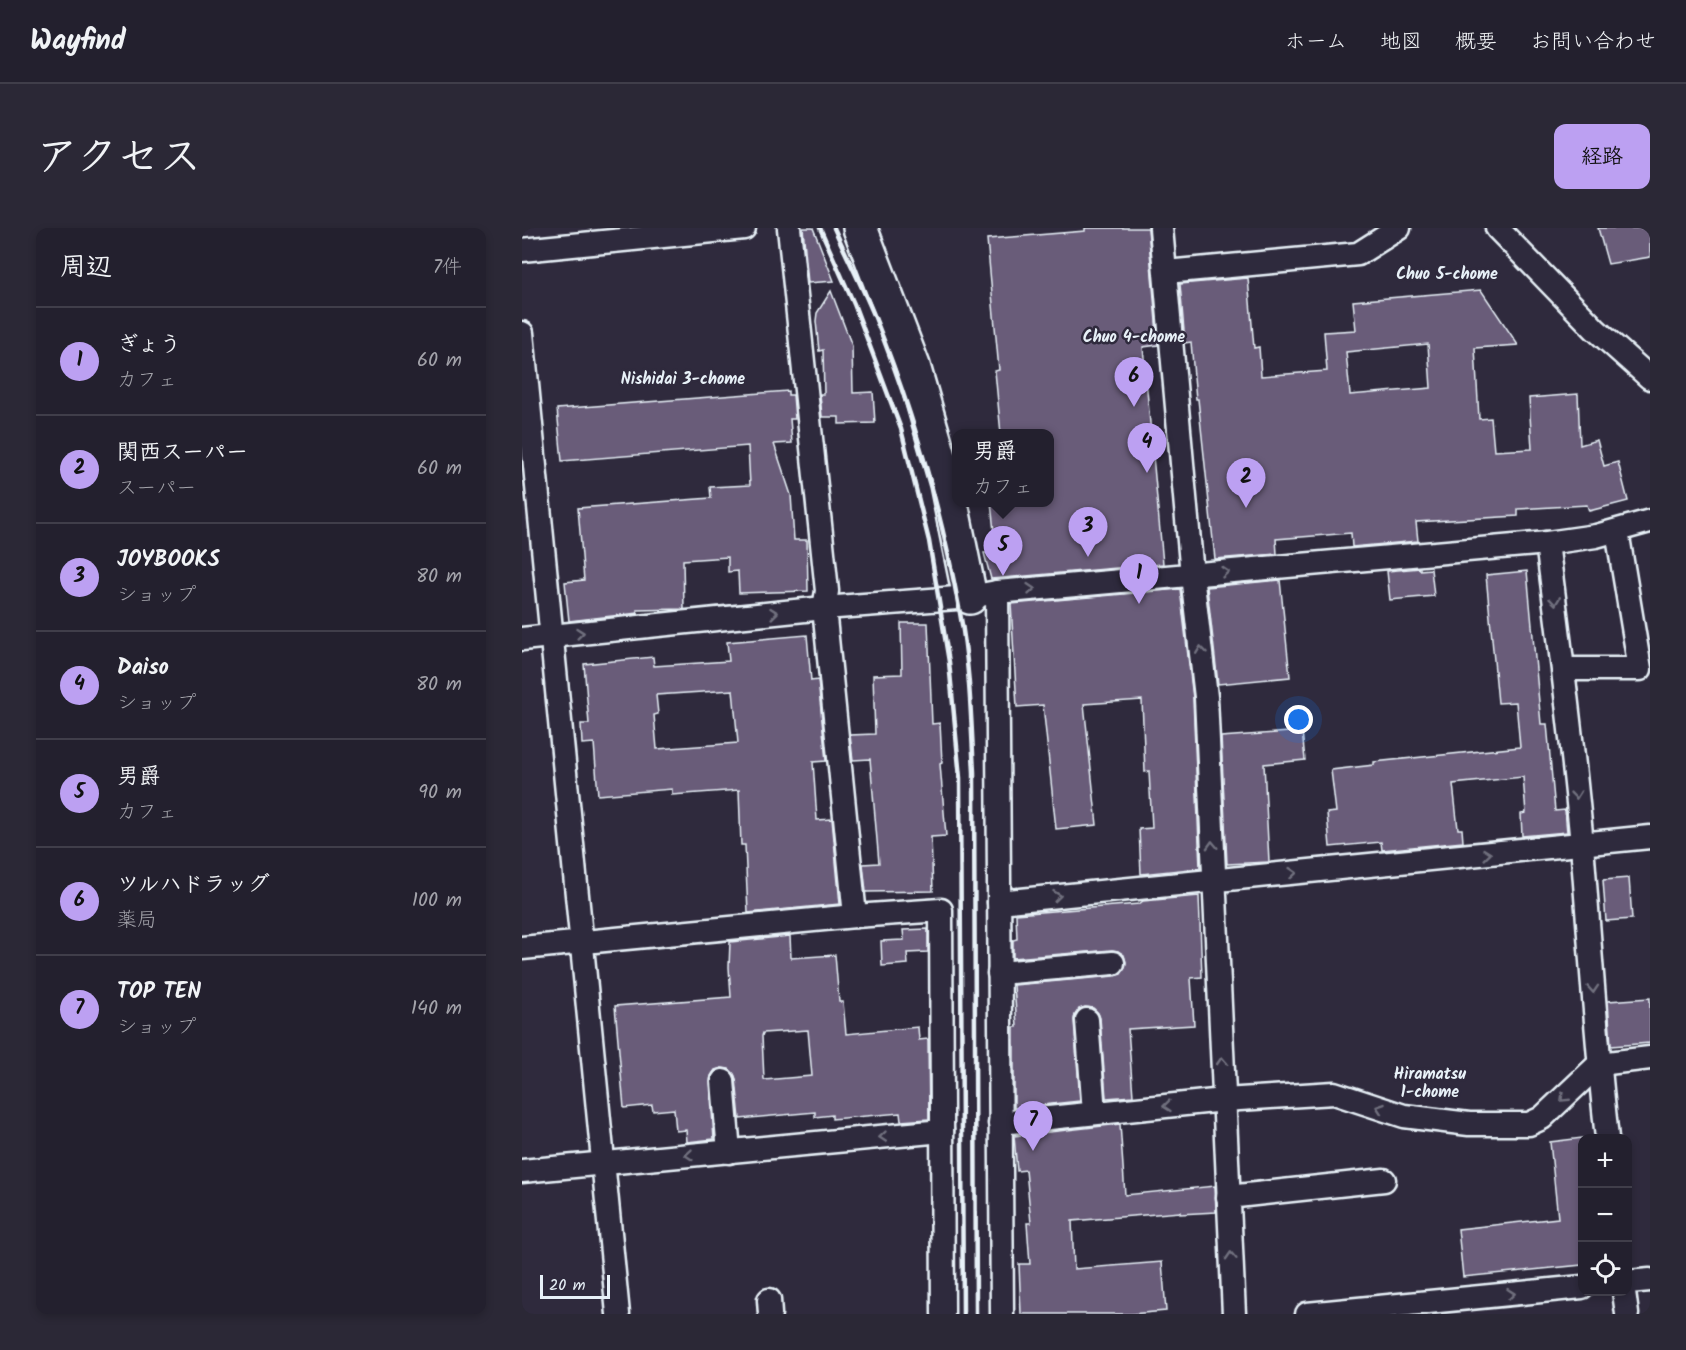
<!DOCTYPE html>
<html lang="ja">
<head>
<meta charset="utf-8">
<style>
	:root { --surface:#23202e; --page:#2b2836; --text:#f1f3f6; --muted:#a3a3aa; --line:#403e4a; --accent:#bca0f2 }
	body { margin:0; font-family:Kalam,"Klee One",sans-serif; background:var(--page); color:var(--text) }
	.controls { position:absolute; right:18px; bottom:18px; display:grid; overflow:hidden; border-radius:12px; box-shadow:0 3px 9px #0003 }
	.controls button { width:54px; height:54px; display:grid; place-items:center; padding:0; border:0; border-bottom:2px solid var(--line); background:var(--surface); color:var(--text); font:30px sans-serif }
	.scale { position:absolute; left:18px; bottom:15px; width:70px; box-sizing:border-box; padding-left:6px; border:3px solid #e8f1f8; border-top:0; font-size:16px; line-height:21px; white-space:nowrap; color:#e8f1f8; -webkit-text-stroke:4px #2f2a3d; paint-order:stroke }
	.you { position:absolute; left:777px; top:492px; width:21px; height:21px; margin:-15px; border:4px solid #fff; border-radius:50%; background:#1a73e8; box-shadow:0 0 0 9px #1a73e833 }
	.badge { display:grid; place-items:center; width:39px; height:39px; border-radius:50%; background:var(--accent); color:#111; font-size:20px; font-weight:700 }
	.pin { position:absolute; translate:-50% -50px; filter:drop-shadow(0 2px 3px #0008) }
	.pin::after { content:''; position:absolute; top:32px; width:21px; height:18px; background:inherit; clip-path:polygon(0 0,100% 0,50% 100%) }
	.popup { position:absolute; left:430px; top:201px; width:102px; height:78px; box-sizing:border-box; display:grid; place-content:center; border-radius:12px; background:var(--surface); filter:drop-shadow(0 2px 4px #0005); font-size:20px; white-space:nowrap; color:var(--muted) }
	.popup b { font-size:22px; color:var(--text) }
	.popup::after { content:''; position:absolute; left:50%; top:100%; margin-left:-12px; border:12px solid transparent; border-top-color:var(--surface) }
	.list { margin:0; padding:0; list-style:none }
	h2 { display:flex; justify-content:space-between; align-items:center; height:78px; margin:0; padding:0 24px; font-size:26px }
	h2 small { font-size:20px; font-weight:400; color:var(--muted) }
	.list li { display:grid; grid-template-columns:39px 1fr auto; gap:18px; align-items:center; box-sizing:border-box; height:108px; padding:0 24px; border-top:2px solid var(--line) }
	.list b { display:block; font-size:22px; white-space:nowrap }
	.list p { margin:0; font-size:20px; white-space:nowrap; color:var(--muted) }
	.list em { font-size:20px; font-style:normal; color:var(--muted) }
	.icon { flex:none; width:33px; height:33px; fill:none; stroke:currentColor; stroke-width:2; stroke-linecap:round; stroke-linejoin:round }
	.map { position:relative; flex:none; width:1128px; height:1086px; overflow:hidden; border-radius:12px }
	header { display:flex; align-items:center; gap:36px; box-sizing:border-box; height:84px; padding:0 30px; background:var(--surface); border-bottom:2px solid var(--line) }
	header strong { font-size:28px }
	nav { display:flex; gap:33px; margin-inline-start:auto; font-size:21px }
	.intro { display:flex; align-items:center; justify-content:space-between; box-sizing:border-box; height:144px; padding:0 36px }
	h1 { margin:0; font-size:42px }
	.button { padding:15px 27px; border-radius:12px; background:var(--accent); color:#111; font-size:21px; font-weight:700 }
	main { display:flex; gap:36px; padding:0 36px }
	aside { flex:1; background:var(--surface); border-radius:12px; box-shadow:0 3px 9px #0003 }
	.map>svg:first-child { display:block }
</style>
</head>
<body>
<header>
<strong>Wayfind</strong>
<nav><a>ホーム</a><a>地図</a><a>概要</a><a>お問い合わせ</a></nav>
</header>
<div class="intro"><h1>アクセス</h1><a class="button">経路</a></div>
<main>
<aside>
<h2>周辺<small>7件</small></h2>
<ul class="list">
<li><span class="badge">1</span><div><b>ぎょう</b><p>カフェ</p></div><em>60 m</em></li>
<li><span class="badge">2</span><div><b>関西スーパー</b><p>スーパー</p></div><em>60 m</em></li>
<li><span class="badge">3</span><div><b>JOYBOOKS</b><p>ショップ</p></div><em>80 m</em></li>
<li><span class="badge">4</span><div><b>Daiso</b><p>ショップ</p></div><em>80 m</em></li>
<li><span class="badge">5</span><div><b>男爵</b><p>カフェ</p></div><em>90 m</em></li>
<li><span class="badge">6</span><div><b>ツルハドラッグ</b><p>薬局</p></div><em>100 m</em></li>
<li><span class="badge">7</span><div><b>TOP TEN</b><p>ショップ</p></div><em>140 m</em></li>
</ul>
</aside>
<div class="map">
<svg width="1128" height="1086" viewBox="0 0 1128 1086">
	<rect width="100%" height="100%" fill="#2f2a3d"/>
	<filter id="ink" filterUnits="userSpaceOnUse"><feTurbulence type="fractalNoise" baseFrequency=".0167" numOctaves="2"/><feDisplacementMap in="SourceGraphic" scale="12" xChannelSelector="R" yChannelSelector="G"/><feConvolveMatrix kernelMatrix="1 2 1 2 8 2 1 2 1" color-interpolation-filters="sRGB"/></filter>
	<g filter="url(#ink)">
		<g fill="#695c79" stroke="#e8f1f8" stroke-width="1.5" fill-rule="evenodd">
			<polygon points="281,0 291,0 312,53 286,55"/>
			<polygon points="563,0 626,0 636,117 621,119 641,336 469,351 462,325 474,324 469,274 528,274 528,206 479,206 473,143 477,142 465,11 563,3"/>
			<polygon points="1076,0 1128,0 1128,29 1086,36"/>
			<path d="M726,50L732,120L737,119L739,148L805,143L802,104L834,102L831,73L959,62L996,117L953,120L957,191L969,190L972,223L1010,221L1007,170L1056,166L1058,217L1075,212L1082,238L1096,234L1106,273L1067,283L1065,277L996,281V288L894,294L896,313L830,319L829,305L754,311L755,326L693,331L676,171H674L669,114L663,115L658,56ZM906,116L909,160L828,167L824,124Z"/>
			<polygon points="309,63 330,118 331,165 351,164 353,195 317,196 317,189 300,189 298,166 302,166 301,122 297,123 294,93 295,85"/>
			<polygon points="266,163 266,167 271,167 273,191 268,191 270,215 252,216 269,267 272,312 285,312 286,363 217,365 216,343 206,344 206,329 161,332 162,381 115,382 116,385 47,393 43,354 62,352 56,280 189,270 188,259 228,257 226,218 40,233 35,181"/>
			<polygon points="898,340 898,342 909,341 912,368 868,372 865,343"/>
			<polygon points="1005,343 1019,496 1025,496 1033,583 1043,582 1045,604 1000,608 999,586 1004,585 1001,549 931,556 936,601 940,601 941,614 860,622 859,614 808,619 805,585 814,584 809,542 852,537 852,534 998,519 994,474 976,475 964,347"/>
			<polygon points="758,352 768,449 696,456 685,359"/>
			<polygon points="658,361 671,470 678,640 619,646 617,601 630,600 627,543 623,544 620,472 562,476 575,597 534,601 521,477 495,479 489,376"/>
			<polygon points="379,395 406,395 410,496 418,495 420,535 418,536 424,608 409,609 411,663 344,664 341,636 357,635 348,531 331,532 328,507 353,506 351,447 380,446"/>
			<path d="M285,407L289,453L296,452L304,533L291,534L295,592L310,591L318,676L226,685L223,617H219L217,562L150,567V561L76,567L72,515L60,516L59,496H67L62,436L131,429L132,438L207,433L205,414ZM211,462L216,515L135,521L132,487L136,486L134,467Z"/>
			<polygon points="780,503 783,532 742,536 747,634 705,636 699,509"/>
			<polygon points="1107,650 1110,691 1084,693 1081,652"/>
			<polygon points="677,668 680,749 669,750 672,797 606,801 611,868 584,870 578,790 576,785 571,780 563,779 557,781 553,787 552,792 558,873 492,880 492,799 495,799 492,757 592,748 599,746 603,740 604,734 602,727 596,723 590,722 491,730 491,712 495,711 494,686 617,676 621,673"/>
			<polygon points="406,701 406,724 385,725 386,736 360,738 359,713 382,712 381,702"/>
			<path d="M268,708L269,730L313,727L317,774H321L324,806L396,799L397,812L406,811L407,891L379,893L378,885L310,891V887L293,889V884L218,891L214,851L212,846L207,841L200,840L193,842L189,848L188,854L192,911L165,914L164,902L154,903L152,881L131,883L130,877L102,880L93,778L209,769L207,739L208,714ZM286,802L290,848L242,852L240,808L241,805Z"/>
			<polygon points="1128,770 1128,815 1089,818 1086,773"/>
			<polygon points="598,896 603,967 693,958 694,984 658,986 658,984 550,993 552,1041 640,1034 644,1083 609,1086 499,1086 497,1036 508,1036 505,995 509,995 504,942 495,943 492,908"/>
			<polygon points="1060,910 1060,1037 941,1049 936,1001 1036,990 1028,914"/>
		</g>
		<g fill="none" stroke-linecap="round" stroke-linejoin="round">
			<defs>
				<g id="street">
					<polyline points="267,0 305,363 302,380 333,688"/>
					<polyline points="639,0 670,347 684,469 712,1086"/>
					<polyline points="975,0 1073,101 1128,150"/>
					<polyline points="0,22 222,0"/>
					<polyline points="644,44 836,26 877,0"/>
					<polyline points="0,105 96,1086"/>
					<path d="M1025,315C1038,415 1051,516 1060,617C1068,715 1074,813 1085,910"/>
					<polyline points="475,364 480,1086"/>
					<polyline points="0,411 302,380 448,369 475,364 1025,315 1074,308 1128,293"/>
					<polyline points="1042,441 1118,441 1095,303"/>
					<polyline points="477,674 1128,609"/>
					<polyline points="0,720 333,688 419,682 421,1086"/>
					<polyline points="477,745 591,735"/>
					<polyline points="565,792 572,885"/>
					<polyline points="201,853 207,924"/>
					<polyline points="478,895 702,872 812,865 882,888 947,896 1007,896 1020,890 1077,836 1128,830"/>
					<polyline points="0,943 420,903"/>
					<polyline points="706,969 862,952"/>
					<polyline points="1106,1054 1128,1052"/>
					<polyline points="1102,1064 1105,1086"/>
					<polyline points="247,1072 248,1086"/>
					<polyline points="785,1086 1060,1059"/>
				</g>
				<polyline id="secondary" points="338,0 391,138 425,256 448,369"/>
			</defs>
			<use href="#street" stroke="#e8f1f8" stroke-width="27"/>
			<use href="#secondary" stroke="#e8f1f8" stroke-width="38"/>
			<use href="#street" stroke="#2f2a3d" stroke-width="22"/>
			<use href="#secondary" stroke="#2f2a3d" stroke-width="33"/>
			<g stroke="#e8f1f8" stroke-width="4.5">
				<polyline points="298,0 332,76 379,201 407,313 427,434 438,550 441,1086"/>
				<path d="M312,0C325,29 340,58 352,87C390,181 420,286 438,385C448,437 449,492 452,544L454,1086"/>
			</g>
		</g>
		<defs><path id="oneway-chevron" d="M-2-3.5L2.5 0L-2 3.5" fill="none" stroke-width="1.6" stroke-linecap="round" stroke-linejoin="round" transform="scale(1.5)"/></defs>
		<g stroke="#70707e">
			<use href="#oneway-chevron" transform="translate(703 344) rotate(-5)"/>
			<use href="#oneway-chevron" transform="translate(509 361) rotate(-5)"/>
			<use href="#oneway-chevron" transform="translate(1033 373) rotate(83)"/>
			<use href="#oneway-chevron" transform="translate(252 385) rotate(-6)"/>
			<use href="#oneway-chevron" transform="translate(58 405) rotate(-6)"/>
			<use href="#oneway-chevron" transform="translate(679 422) rotate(-97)"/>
			<use href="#oneway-chevron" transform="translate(1054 567) rotate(84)"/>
			<use href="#oneway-chevron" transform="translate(690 617) rotate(-92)"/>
			<use href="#oneway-chevron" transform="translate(965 626) rotate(-6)"/>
			<use href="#oneway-chevron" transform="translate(771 645) rotate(-5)"/>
			<use href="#oneway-chevron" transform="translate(535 668) rotate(-6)"/>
			<use href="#oneway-chevron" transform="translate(1071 761) rotate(86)"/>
			<use href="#oneway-chevron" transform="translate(700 833) rotate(-93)"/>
			<use href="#oneway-chevron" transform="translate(1042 870) rotate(136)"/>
			<use href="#oneway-chevron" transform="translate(645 878) rotate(174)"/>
			<use href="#oneway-chevron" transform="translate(858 880) rotate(-161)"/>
			<use href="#oneway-chevron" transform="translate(361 909) rotate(175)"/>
			<use href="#oneway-chevron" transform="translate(167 927) rotate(175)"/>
			<use href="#oneway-chevron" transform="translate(709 1028) rotate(-93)"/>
			<use href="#oneway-chevron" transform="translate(989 1066) rotate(-6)"/>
		</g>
	</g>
	<g text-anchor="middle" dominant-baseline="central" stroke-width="5" stroke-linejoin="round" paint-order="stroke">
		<g font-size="16" font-weight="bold" fill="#e8f1f8" stroke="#2f2a3d">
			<text x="925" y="46">Chuo 5-chome</text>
			<text x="612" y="109">Chuo 4-chome</text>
			<text x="161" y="151">Nishidai 3-chome</text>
			<text x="908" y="846">Hiramatsu<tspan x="908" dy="18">1-chome</tspan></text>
		</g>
	</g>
</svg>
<div class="controls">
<button>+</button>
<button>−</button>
<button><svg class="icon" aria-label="locate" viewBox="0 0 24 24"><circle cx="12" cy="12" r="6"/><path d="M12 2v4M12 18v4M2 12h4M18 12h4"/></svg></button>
</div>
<div class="scale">20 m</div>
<div class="you"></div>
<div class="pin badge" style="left:617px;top:376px">1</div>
<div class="pin badge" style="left:724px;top:280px">2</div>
<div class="pin badge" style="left:566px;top:329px">3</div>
<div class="pin badge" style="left:625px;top:245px">4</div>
<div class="pin badge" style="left:481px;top:348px">5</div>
<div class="popup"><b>男爵</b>カフェ</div>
<div class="pin badge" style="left:612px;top:179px">6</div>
<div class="pin badge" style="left:511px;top:923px">7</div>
</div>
</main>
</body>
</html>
